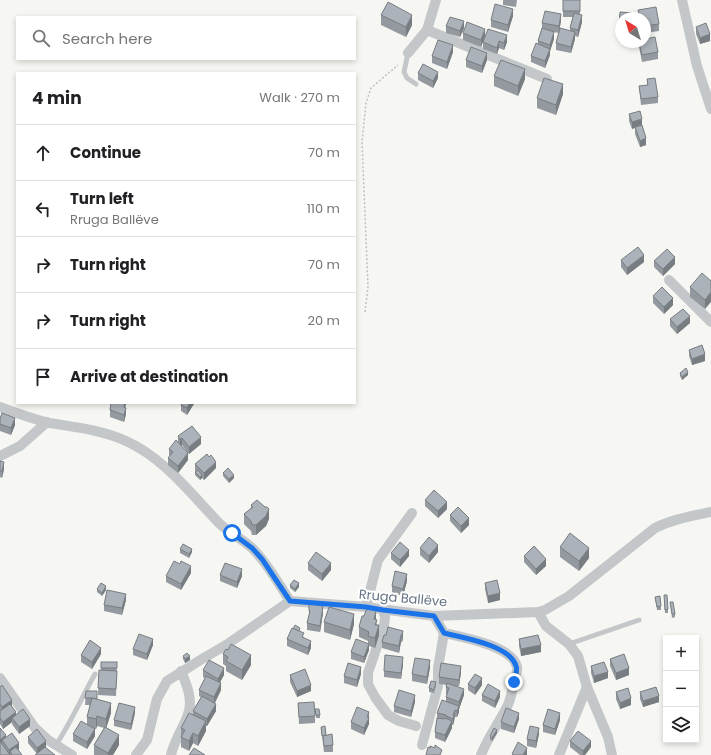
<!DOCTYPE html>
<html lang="en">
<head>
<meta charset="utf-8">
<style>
	:root { --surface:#fff; --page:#f2f2f2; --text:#202124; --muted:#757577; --line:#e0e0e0 }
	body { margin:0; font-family:Poppins,sans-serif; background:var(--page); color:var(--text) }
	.controls { position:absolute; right:12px; bottom:12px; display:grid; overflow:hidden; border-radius:0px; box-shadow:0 2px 6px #0003 }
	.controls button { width:36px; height:36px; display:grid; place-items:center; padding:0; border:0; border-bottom:1px solid var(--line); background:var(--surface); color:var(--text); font:20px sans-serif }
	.compass { position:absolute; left:615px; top:12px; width:36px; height:36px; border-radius:50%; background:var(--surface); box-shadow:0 2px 6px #0003; rotate:322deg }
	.stop { position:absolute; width:12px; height:12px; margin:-9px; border:3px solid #1a73e8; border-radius:50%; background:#fff }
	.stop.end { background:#1a73e8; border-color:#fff; box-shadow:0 1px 4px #0008 }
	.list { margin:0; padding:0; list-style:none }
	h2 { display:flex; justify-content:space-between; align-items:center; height:52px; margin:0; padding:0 16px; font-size:17px }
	h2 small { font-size:13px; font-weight:400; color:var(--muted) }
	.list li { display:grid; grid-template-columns:26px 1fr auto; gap:12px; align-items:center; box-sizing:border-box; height:56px; padding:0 16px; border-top:1px solid var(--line) }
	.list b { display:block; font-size:15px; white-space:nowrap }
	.list p { margin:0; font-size:13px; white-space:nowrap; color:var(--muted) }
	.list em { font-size:13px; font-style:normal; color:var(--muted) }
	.icon { flex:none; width:22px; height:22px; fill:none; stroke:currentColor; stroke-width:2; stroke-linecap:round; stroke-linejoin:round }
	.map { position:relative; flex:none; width:711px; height:755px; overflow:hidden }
	.search { position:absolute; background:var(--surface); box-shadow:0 2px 6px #0003; left:16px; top:16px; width:340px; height:44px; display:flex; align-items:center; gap:10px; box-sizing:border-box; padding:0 14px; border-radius:0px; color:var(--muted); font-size:15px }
	.panel { position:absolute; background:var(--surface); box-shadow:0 2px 6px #0003; left:16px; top:72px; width:340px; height:332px; border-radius:0px }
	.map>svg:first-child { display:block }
</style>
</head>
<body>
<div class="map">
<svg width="711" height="755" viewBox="0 0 711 755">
	<rect width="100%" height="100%" fill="#f6f6f2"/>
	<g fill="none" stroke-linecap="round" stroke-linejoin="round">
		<polyline stroke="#bdbfc1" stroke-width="1.5" stroke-dasharray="2 2" stroke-linecap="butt" points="365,312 368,287 362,142 366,103 371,88 398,65"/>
		<g stroke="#c3c7ca" stroke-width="5">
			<polyline points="408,53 404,72 407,78 416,84"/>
			<polyline points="569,644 639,620"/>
			<path d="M56,745C71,722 82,697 95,674"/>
		</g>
		<g stroke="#c3c7ca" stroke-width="10">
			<polyline points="682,0 697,66 711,109"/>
			<polyline points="427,30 547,79"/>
			<polyline points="408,53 427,30 436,0"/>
			<polyline points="669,280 711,322"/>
			<path d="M0,407C16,413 33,419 49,423C75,427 102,430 126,441C164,458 191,494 219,523C229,533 243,539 253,549C268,564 278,583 290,601"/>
			<polyline points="0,456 20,446 47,422"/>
			<polyline points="366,607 378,560 412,513"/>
			<polyline points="383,610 385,617 384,626 368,673 368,684 375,697 388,715 399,721 416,726"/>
			<polyline points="538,612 546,626 569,644 578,656 587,687 608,737 612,755"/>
			<path d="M434,616L444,633C462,637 513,646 517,667C518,671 515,678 514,682C512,691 511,700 506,709C498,724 487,739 481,755"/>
			<polyline points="0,678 35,728 48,740 72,755"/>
			<polyline points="422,745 438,686 438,668 444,633"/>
			<path d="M136,755L147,740L157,699L167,681L202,659L226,645L290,601L366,607L434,616L538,612L545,610L569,596L655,528C673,519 692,516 711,512"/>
			<path d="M171,755C174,741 182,730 187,717C194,702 187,685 181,671"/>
			<polyline points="559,755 587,687"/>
		</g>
	</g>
	<g fill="#94999f">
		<polygon points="503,0 517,0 516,7 503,5"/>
		<polygon points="563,0 580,0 580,15 582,22 578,37 575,36 575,39 571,53 556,50 556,43 570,31 570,28 573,17 563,17"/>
		<polygon points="638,10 659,24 659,31 645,33 645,18 639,18"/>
		<polygon points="620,12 633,13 633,18 621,18 621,31 619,31"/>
		<polygon points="381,15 412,25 406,37 381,25"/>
		<polygon points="513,16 508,32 491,27 491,20"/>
		<polygon points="561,20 559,33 553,32 554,39 550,51 550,55 545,68 531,62 531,56 538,44 538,41 542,28 542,23"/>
		<polygon points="446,26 464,28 460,37 446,33"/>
		<polygon points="696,27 710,41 700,44 696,34"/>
		<polygon points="488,29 507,42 504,50 499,48 497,54 483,49 483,42"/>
		<polygon points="463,33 485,36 481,47 463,40"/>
		<polygon points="639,42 645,42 658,52 658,59 642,62 639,47"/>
		<polygon points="453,52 447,69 432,63 432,56"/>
		<polygon points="466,60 487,60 482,73 466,67"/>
		<polygon points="418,73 438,78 433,88 418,80"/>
		<polygon points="494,76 525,79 518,96 494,86"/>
		<polygon points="647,79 658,97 658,103 641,105 639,86 647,85"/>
		<polygon points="563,94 556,115 537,108 537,98"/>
		<polygon points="629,114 642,125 646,145 640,147 635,134 635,128 632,129 629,121"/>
		<polygon points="621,260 644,262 627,275 621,267"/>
		<polygon points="654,261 675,264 663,276 654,267"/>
		<polygon points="711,281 705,309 690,297 690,287"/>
		<polygon points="653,296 673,305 664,314 653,303"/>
		<polygon points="670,319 690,323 677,334 670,326"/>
		<polygon points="689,350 705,361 692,365 689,356"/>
		<polygon points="680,373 688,375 682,380 680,376"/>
		<polygon points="111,403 126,403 125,407 126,414 124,422 110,417 110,410"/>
		<polygon points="194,403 187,415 181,411 181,405"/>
		<polygon points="0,419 15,425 11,435 0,431"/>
		<polygon points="178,436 201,444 189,454 182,445 181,446 188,460 178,473 168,465 168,458 170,456 169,455 169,449 178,442"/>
		<polygon points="0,461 4,469 2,478 0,477"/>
		<polygon points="195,464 216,468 204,480 202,478 200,480 195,475 195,472 196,471 195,471"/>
		<polygon points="223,473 234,478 229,483 223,476"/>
		<polygon points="425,500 447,509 438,518 425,506"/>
		<polygon points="251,505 269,519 266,526 256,535 252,535 251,531 244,524 244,514 251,508"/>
		<polygon points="450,515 469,525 461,533 450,521"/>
		<polygon points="560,547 589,558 579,571 560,557"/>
		<polygon points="420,548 438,552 429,563 420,555"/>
		<polygon points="180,549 192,552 189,558 180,553"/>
		<polygon points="391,553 409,556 400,567 391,559"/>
		<polygon points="524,556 546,566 536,575 524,562"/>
		<polygon points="308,563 331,570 322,581 308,570"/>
		<polygon points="180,564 191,573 181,590 166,582 166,576"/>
		<polygon points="220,575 242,576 237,588 220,581"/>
		<polygon points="407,581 403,596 392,593 392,586"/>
		<polygon points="485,583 500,600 488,603 485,589"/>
		<polygon points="290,585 299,587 295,592 290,588"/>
		<polygon points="97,589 106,590 102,596 97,592"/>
		<polygon points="655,597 661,606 661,610 657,610"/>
		<polygon points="664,599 668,609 668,613 665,613"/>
		<polygon points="126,600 122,615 104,611 104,605"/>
		<polygon points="670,602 675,614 675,617 672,618"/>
		<polygon points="309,611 323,613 320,632 307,630 307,623 309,616"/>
		<polygon points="376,620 379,635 375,648 369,646 369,650 364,663 351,659 351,652 368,643 368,641 359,637 359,627"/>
		<polygon points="324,622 354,624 350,640 324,632"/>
		<polygon points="300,631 304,638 311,648 308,655 287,646 287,639"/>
		<polygon points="403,631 403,638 402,642 401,642 399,653 382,648 382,642 386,635"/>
		<polygon points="519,639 541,652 521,656 519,646"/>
		<polygon points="153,645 147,660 133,655 133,649"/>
		<polygon points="228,650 251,665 242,680 226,671 226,666 223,664 223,654"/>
		<polygon points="101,654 92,669 81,662 81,655"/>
		<polygon points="183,656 190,660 185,663 183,659"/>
		<polygon points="610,659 629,675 616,680 610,666"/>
		<polygon points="101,662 117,662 116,696 98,695 99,670 101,671"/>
		<polygon points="403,664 401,679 384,677 384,671"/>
		<polygon points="591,666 608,678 594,683 591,673"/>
		<polygon points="430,667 427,684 412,681 412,674"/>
		<polygon points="203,670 224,675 220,682 221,690 215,703 216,711 207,726 206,726 206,731 198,746 193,743 189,751 181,747 181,728 193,714 193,711 201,697 199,696 199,690 205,678 203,677"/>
		<polygon points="461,672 459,686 456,686 464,695 459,709 459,712 457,717 455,717 454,722 453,725 452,725 452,728 445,742 435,738 435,732 437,718 437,713 446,701 446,697 447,694 446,694 446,687 447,685 439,684 439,677"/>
		<polygon points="361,674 357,687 344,683 344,676"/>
		<polygon points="290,675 311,691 297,697 290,682"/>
		<polygon points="666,681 666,694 664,688 664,682"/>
		<polygon points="468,684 482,685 475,695 468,690"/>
		<polygon points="436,685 434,693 429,692 429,688"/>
		<polygon points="0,687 16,714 30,726 19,734 12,724 12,722 3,729 0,724"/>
		<polygon points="86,691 97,699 111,713 106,727 119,745 113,755 94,755 94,745 104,728 97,726 96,729 95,729 95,736 87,749 73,741 73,734 87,724 87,717 90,705 85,705"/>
		<polygon points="616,692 631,705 620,709 616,699"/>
		<polygon points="640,692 659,702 643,707 640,699"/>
		<polygon points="482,695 500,697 495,708 482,701"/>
		<polygon points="415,702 411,717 394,712 394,706"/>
		<polygon points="298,703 315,716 315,723 299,724"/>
		<polygon points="315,709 320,715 320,718 316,718"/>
		<polygon points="135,713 131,730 114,726 114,720"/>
		<polygon points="369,719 369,724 364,735 351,729 351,722"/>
		<polygon points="519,719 514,733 501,729 501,722"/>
		<polygon points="560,720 555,735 543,732 543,725"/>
		<polygon points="321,727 333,745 333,752 324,752"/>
		<polygon points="0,728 6,737 19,749 18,750 22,755 0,755"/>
		<polygon points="497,733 492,741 490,740 490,736"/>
		<polygon points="539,734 536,748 527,746 527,739"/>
		<polygon points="28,737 46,748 37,754 28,743"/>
		<polygon points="570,741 591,747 585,755 580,755 570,747"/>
	</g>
	<g fill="#787d82">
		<polygon points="513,9 513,16 508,32 508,25"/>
		<polygon points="561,14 561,20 559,33 559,26"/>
		<polygon points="412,15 412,25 406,37 406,27"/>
		<polygon points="582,15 582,22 578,37 578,30"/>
		<polygon points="464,21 464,28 460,37 460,31"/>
		<polygon points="485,29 485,36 481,47 481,40"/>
		<polygon points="554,32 554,39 550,51 550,45"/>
		<polygon points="575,32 575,39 571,53 571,47"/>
		<polygon points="710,34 710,41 700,44 700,38"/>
		<polygon points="507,35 507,42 504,50 504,43"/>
		<polygon points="499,41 499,48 497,54 497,48"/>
		<polygon points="453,45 453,52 447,69 447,62"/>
		<polygon points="550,49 550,55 545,68 545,61"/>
		<polygon points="487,53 487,60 482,73 482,66"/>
		<polygon points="525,69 525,79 518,96 518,86"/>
		<polygon points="438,72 438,78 433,88 433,81"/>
		<polygon points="563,84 563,94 556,115 556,105"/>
		<polygon points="642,119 642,125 632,129 632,122"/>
		<polygon points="646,138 646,145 640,147 640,141"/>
		<polygon points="644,255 644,262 627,275 627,268"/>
		<polygon points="675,257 675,264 663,276 663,269"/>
		<polygon points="711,292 711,302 705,309 705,300"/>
		<polygon points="673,298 673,305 664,314 664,307"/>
		<polygon points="690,316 690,323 677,334 677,327"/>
		<polygon points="705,354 705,361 692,365 692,359"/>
		<polygon points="688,372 688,375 682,380 682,377"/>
		<polygon points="125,403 126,403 124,414 124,407"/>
		<polygon points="190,403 194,403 194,404 187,415 187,408"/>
		<polygon points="126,408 126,414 124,422 124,415"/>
		<polygon points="15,418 15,425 11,435 11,428"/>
		<polygon points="201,437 201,444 189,454 189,447"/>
		<polygon points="182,438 182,445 180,446 180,439"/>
		<polygon points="188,453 188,460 178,473 178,466"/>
		<polygon points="4,462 4,469 2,478 2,471"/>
		<polygon points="216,462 216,468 204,480 204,473"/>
		<polygon points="202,475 202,478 200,480 200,477"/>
		<polygon points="234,475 234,478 229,483 229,479"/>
		<polygon points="447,502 447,509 438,518 438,511"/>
		<polygon points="269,509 269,519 266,526 256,535 256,525"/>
		<polygon points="469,518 469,525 461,533 461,526"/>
		<polygon points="438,545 438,552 429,563 429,556"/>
		<polygon points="589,548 589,558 579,571 579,561"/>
		<polygon points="192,549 192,552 189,558 189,554"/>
		<polygon points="409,550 409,556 400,567 400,560"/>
		<polygon points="546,559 546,566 536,575 536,569"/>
		<polygon points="331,563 331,570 322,581 322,574"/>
		<polygon points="191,566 191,573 181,590 181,584"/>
		<polygon points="242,569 242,576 237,588 237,582"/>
		<polygon points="407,574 407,581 403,596 403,589"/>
		<polygon points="299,583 299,587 295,592 295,589"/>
		<polygon points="106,586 106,590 102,596 102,593"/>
		<polygon points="500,593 500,600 488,603 488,596"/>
		<polygon points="126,594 126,600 122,615 122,608"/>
		<polygon points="323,606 323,613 320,632 320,626"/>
		<polygon points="376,611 376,621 374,619"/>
		<polygon points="354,614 354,624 350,640 350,630"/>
		<polygon points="379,625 379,635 375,648 375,638"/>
		<polygon points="403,631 403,638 402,642 402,635"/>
		<polygon points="401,635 401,642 399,653 399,646"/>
		<polygon points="153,639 153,645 147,660 147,654"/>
		<polygon points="311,641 311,648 308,655 308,648"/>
		<polygon points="369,644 369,650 364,663 364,657"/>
		<polygon points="541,645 541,652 521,656 521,649"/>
		<polygon points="101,648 101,654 92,669 92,662"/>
		<polygon points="251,655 251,665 242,680 242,670"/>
		<polygon points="190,656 190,660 185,663 185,659"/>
		<polygon points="403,657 403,664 401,679 401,673"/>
		<polygon points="430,660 430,667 427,684 427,677"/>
		<polygon points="461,666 461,672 459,686 459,680"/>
		<polygon points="361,667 361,674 357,687 357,680"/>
		<polygon points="224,668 224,675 218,686 218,679"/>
		<polygon points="629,668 629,675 616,680 616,673"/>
		<polygon points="608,672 608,678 594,683 594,676"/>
		<polygon points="482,678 482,685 475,695 475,688"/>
		<polygon points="221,683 221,690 214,704 214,697"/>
		<polygon points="311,685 311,691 297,697 297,691"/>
		<polygon points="464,689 464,695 459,709 459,702"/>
		<polygon points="500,691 500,697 495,708 495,701"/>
		<polygon points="415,695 415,702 411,717 411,711"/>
		<polygon points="659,696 659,702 643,707 643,701"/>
		<polygon points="631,698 631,705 620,709 620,703"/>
		<polygon points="12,700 12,706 2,714 2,707"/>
		<polygon points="111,703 111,713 106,729 106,719"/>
		<polygon points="216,704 216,711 207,726 207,719"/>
		<polygon points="459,706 459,712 457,717 457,711"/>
		<polygon points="135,707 135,713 131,730 131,724"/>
		<polygon points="455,710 454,722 453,725 453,715"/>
		<polygon points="16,712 16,719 12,718 12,722 3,729 3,722"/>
		<polygon points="369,712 369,724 364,735 364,728"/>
		<polygon points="519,713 519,719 514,733 514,727"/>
		<polygon points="560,713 560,720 555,735 555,729"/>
		<polygon points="97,716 97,726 96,729 96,719"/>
		<polygon points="30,719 30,726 19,734 19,727"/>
		<polygon points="206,721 206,731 198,746 198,736"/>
		<polygon points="452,721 452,728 445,742 445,735"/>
		<polygon points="539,728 539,734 536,748 536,741"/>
		<polygon points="95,729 95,736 87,749 87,742"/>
		<polygon points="497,730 497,733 492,741 492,738"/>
		<polygon points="193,733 193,743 189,751 189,741"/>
		<polygon points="6,735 6,742 2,740 2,745 0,746 0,740"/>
		<polygon points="119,735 119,745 113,755 108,755 108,753"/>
		<polygon points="46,741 46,748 37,755 37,748"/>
		<polygon points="591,741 591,747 585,755 583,755 583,751"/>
		<polygon points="19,743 19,749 12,755 10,751 10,755 9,755 9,750"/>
		<polygon points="527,748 527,755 523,755"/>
	</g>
	<g fill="#acb2b9" stroke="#787d82">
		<rect x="563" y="0" width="17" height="11"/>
		<polygon points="388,2 412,15 406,27 381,15"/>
		<polygon points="495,4 513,9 508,25 491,20"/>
		<polygon points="656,7 659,24 645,26 645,18 640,18 638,10"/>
		<polygon points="545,11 561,14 559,26 542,23"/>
		<polygon points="620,12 633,13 632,18 621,18 621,24 619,24"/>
		<polygon points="574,13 582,15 578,30 570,28"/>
		<polygon points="450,17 464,21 460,31 446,26"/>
		<polygon points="467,22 485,29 481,40 463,33"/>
		<polygon points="706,23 710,34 700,38 696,27"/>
		<polygon points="542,28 554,32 550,45 538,41"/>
		<polygon points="560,28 575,32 571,47 556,43"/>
		<polygon points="488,29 507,35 504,43 499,41 497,48 483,42"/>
		<polygon points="655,37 658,52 642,55 639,42 645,42 645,39"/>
		<polygon points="438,40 453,45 447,62 432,56"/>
		<polygon points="536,43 550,49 545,61 531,56"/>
		<polygon points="471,47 487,53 482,66 466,60"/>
		<polygon points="501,60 525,69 518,86 494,76"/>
		<polygon points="423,64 438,72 433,81 418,73"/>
		<polygon points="544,78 563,84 556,105 537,98"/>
		<polygon points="655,78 658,97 641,99 639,86 648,85 647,79"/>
		<polygon points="640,111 642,119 632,122 629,114"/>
		<polygon points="642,125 646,138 640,141 635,127"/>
		<polygon points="638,247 644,255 627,268 621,260"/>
		<polygon points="667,249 675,257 663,269 654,261"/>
		<polygon points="702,273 711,281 711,292 705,300 690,287"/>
		<polygon points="662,287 673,298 664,307 653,296"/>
		<polygon points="683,309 690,316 677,327 670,319"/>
		<polygon points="702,345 705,354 692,359 689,350"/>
		<polygon points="686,368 688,372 682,377 680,373"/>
		<polygon points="111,403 125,403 124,407 126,408 124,415 110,410"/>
		<polygon points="182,403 190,403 187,408 181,405"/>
		<polygon points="2,413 15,418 11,428 0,424 0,419"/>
		<polygon points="192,426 201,437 189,447 182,438 180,439 178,436"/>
		<polygon points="176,440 188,453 178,466 168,458 173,452 169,449"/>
		<polygon points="207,454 209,457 211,455 216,462 204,473 195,464"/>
		<polygon points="0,461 4,462 2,471 0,471"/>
		<polygon points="228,468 234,475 229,479 223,473"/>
		<polygon points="198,470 202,475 200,477 195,472"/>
		<polygon points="434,490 447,502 438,511 425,500"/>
		<polygon points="257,500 265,507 267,507 269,509 266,516 256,525 252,525 251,521 244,514 253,507 251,505"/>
		<polygon points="458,507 469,518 461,526 450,515"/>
		<polygon points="570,533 589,548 579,561 560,547"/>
		<polygon points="429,537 438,545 429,556 420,548"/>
		<polygon points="400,542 409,550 400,560 391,553"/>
		<polygon points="183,544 192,549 189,554 180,549"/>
		<polygon points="534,546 546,559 536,569 524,556"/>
		<polygon points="316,552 331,563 322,574 308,563"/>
		<polygon points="174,561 180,564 181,561 191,566 181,584 166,576"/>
		<polygon points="225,563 242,569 237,582 220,575"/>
		<polygon points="395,571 407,574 403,589 392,586"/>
		<polygon points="294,580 299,583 295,589 290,585"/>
		<polygon points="497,580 500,593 488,596 485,583"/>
		<polygon points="101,583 106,586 102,593 97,589"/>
		<polygon points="107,590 126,594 122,608 104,605"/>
		<polygon points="664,595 667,595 668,609 665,610"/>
		<polygon points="660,596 661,606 657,607 655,597"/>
		<polygon points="670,602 673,602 675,614 672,614"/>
		<polygon points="309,604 323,606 320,626 307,623 310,611 309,611"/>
		<polygon points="329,607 354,614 350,630 324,622"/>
		<polygon points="367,608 376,611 374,619 377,620 375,625 379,625 375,638 368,636 369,632 359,627 362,616 364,616"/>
		<polygon points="295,625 300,628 299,631 293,629"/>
		<polygon points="388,627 403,631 402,635 401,635 399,646 382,642 384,635 386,635"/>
		<polygon points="292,628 304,633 302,637 311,641 308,648 287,639"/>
		<polygon points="139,634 153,639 147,654 133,649"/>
		<polygon points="538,635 541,645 521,649 519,639"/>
		<polygon points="356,639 369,644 364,657 351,652"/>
		<polygon points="90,640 101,648 92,662 81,655"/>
		<polygon points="231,644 251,655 242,670 226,661 228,657 223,654 226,649 228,650"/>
		<polygon points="187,653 190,656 185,659 183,656"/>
		<polygon points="624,654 629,668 616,673 610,659"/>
		<polygon points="385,655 403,657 401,673 384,671"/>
		<polygon points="415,658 430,660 427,677 412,674"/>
		<polygon points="209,660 224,668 218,679 203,670"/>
		<rect x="101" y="662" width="16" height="6"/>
		<polygon points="604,662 608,672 594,676 591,666"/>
		<polygon points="348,663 361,667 357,680 344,676"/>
		<polygon points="441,663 461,666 459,680 439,677"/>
		<polygon points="305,669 311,685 297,691 290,675"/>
		<polygon points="99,670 117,671 116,689 98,688"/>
		<polygon points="475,674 482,678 475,688 468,684"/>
		<polygon points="206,676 221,683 214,697 199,690"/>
		<polygon points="431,681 436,682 434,690 429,688"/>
		<polygon points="666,681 666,687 664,682"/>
		<polygon points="447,683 464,689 459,702 446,697 449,688 446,687"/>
		<polygon points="488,684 500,691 495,701 482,695"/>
		<polygon points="2,685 12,700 2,707 0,704 0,687"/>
		<polygon points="656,687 659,696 643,701 640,692"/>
		<polygon points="628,688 631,698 620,703 616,692"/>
		<polygon points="399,690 415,695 411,711 394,706"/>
		<polygon points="86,691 97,691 97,699 92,698 85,698"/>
		<polygon points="202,696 216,704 207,719 193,711"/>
		<polygon points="92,698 111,703 106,719 97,716 96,719 87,717"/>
		<polygon points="442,700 459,706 457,711 455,710 453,715 454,716 453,719 446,716 446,715 437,713"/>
		<polygon points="314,702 315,716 299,717 298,703"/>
		<polygon points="119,703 135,707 131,724 114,720"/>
		<polygon points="10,704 16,712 3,722 0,718 0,711"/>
		<polygon points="357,707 369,712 367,717 369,718 364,728 351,722"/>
		<polygon points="506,708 519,713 514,727 501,722"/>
		<polygon points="23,709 30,719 19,727 12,718"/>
		<polygon points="315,709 319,709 320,715 316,715"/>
		<polygon points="548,709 560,713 555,729 543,725"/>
		<polygon points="189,713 206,721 198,736 193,733 189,741 181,737 185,730 181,728"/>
		<polygon points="437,718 444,719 445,718 452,721 445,735 435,732"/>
		<polygon points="81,721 95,729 87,742 73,734"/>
		<polygon points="325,726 326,735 322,736 321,727"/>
		<polygon points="530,726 539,728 536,741 527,739"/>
		<polygon points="105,727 119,735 108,753 94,745"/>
		<polygon points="0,728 6,735 0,740"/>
		<polygon points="494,728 497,730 492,738 490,736"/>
		<polygon points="37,729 46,741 37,748 28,737"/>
		<polygon points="578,731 591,741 583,751 570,741"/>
		<polygon points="12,733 19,743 9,750 2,740"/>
		<polygon points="332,734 333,745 324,746 323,736"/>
		<polygon points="0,741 10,755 0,755"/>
		<polygon points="518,742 527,748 523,755 514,755 512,754"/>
		<polygon points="435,745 442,750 440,755 426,755 428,747 430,748 430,746 435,748"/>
		<polygon points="16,747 22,755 12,755 10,751"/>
		<polygon points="45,747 55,755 35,755"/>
		<polygon points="194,748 205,755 189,755"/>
	</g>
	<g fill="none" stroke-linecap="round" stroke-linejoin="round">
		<path stroke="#1a73e8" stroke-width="5" d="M232,533L252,548L262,559L290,601L366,607L383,610L434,616L444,633C463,638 510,645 516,666C518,670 515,677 514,682"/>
	</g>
	<g text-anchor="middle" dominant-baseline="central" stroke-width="4" stroke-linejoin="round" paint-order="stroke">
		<g font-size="13" fill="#657484" stroke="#fff">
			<text transform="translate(403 598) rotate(5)">Rruga Ballëve</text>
		</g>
	</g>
</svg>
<div class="controls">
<button>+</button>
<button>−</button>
<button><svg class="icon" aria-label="layers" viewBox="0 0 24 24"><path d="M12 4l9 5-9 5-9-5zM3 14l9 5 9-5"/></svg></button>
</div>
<svg class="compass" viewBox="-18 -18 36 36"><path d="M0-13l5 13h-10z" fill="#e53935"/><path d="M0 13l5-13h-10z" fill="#757577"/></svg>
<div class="stop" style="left:232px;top:533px"></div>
<div class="stop end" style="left:514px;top:682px"></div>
<div class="search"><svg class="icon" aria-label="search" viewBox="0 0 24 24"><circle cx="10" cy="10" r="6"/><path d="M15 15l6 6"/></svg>Search here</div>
<section class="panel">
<h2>4 min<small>Walk · 270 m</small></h2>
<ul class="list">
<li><svg class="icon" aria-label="ahead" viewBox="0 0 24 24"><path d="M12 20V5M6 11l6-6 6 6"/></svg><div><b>Continue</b></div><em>70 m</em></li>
<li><svg class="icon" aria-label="left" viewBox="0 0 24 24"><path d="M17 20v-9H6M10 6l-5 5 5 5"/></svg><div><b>Turn left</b><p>Rruga Ballëve</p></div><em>110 m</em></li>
<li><svg class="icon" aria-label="right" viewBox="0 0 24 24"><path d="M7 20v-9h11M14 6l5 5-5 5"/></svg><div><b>Turn right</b></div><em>70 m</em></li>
<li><svg class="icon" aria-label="right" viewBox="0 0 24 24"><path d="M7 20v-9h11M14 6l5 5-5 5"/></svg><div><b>Turn right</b></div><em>20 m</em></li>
<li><svg class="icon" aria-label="arrive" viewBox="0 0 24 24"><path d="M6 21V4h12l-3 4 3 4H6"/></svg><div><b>Arrive at destination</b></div></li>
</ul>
</section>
</div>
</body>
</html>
